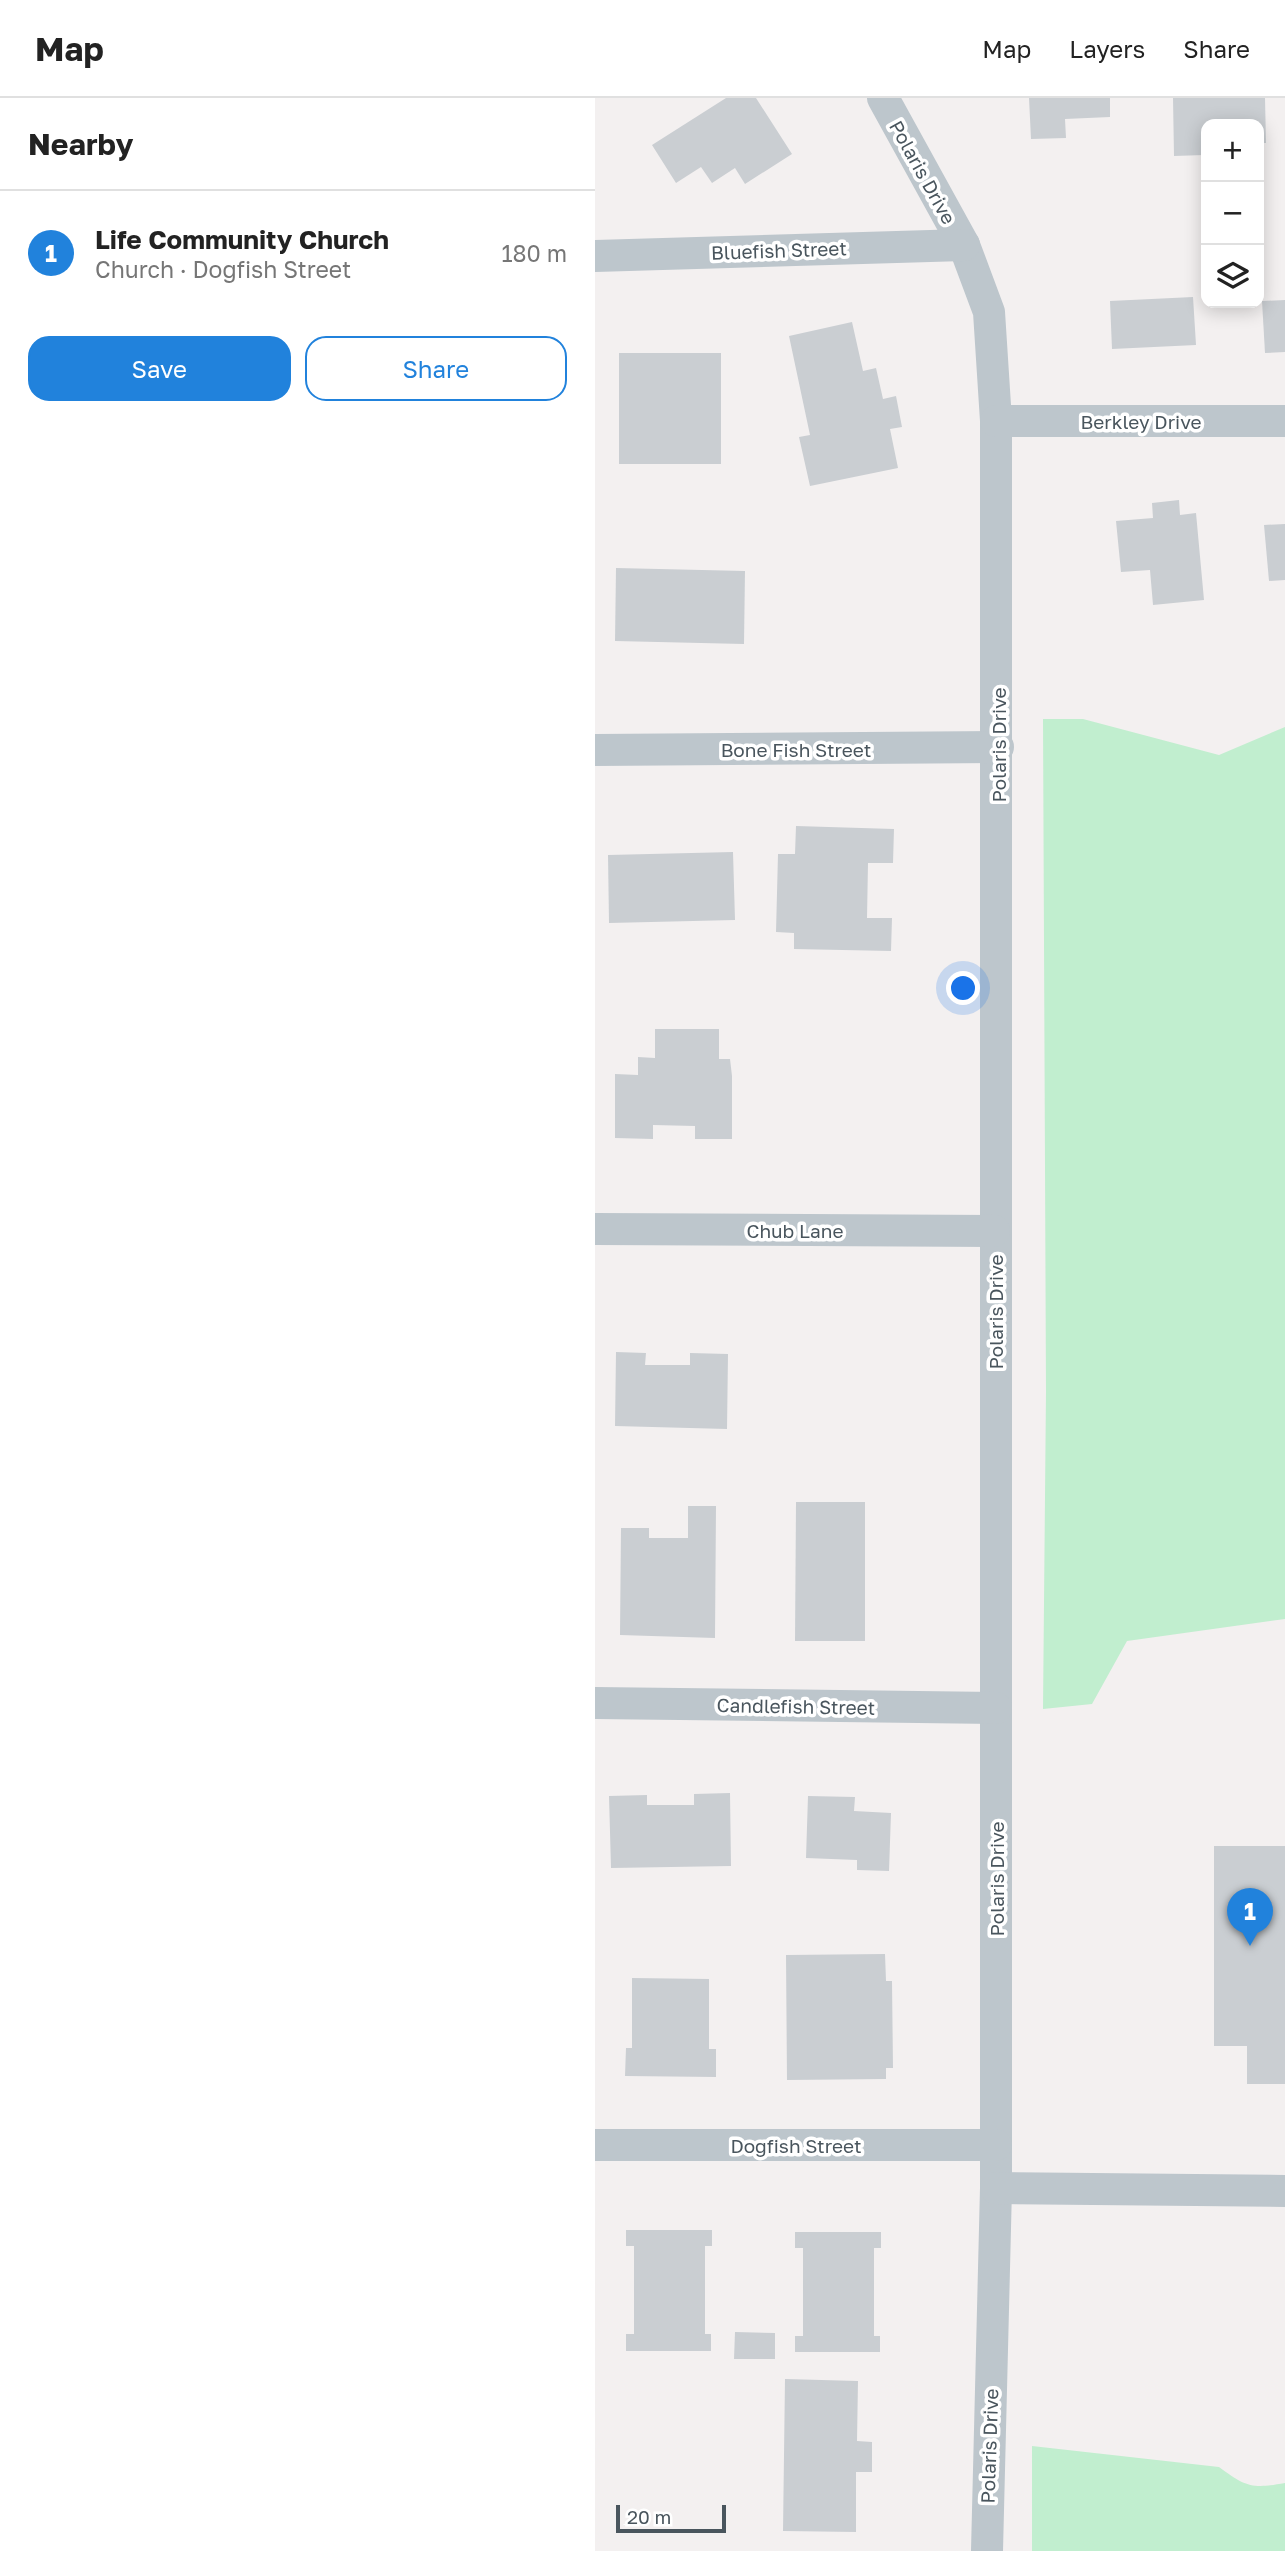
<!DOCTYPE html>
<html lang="en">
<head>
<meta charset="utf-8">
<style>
	:root { --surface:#fff; --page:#f6f6f6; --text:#222; --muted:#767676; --line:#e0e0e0; --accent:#2182dc }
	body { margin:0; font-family:"Golos Text",sans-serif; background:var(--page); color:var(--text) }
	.controls { position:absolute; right:21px; top:21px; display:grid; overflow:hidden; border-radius:14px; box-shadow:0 4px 18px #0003 }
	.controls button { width:63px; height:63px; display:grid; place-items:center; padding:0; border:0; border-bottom:2px solid var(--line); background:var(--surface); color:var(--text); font:35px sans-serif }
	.scale { position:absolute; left:21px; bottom:18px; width:110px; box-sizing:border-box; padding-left:7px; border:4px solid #49555d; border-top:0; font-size:19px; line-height:24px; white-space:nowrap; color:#49555d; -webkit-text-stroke:5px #fff; paint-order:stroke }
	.you { position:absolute; left:369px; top:891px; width:24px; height:24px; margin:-18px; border:5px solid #fff; border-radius:50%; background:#1a73e8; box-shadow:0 0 0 10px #1a73e833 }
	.badge { display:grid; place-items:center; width:46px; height:46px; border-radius:50%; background:var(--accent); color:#fff; font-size:23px; font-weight:700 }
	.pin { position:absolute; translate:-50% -58px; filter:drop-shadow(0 2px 4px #0008) }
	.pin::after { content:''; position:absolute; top:37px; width:24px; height:21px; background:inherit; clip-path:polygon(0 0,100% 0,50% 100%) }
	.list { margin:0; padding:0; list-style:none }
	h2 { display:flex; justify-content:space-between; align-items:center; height:91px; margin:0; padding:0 28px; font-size:30px }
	h2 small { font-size:23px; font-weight:400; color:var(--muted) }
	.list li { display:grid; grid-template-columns:46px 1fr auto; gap:21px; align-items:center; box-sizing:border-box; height:126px; padding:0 28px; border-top:2px solid var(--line) }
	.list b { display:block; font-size:26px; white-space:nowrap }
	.list p { margin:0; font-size:23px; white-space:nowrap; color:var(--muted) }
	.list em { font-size:23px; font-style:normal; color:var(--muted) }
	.actions { display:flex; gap:14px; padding:21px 28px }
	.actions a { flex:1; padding:16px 0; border:2px solid var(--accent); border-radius:21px; text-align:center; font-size:24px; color:var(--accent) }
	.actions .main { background:var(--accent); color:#fff }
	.icon { flex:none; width:38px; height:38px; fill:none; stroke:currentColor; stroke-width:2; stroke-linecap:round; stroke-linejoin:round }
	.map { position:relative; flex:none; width:690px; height:2453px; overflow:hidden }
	header { display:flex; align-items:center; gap:42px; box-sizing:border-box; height:98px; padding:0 35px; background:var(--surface); border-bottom:2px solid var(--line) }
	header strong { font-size:33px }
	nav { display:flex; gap:38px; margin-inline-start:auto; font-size:24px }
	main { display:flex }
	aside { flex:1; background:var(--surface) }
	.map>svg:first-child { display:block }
</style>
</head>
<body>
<header>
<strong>Map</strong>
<nav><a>Map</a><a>Layers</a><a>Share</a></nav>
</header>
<main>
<aside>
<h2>Nearby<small></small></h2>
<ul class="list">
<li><span class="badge">1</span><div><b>Life Community Church</b><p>Church · Dogfish Street</p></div><em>180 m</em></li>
</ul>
<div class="actions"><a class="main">Save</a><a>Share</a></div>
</aside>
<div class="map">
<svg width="690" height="2453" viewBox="0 0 690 2453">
	<rect width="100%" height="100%" fill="#f3f0f0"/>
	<g fill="#c1eecf">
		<polygon points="448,621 488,621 624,657 690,629 690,1521 532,1543 497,1606 448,1611 451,1293"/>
		<path d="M437,2348L624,2369C651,2389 657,2391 690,2385V2453H437Z"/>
	</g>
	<g fill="#caced2">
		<polygon points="131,0 161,0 197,56 150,86 140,70 117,85 106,69 81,85 57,47"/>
		<polygon points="434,0 515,0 515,19 470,21 471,40 436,41"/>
		<polygon points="578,0 670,0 671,45 664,45 664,26 611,26 609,57 579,58"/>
		<polygon points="598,199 601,247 517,251 515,203"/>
		<polygon points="690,202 690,254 670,255 667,203"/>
		<polygon points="257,224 268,273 281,270 288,301 301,298 307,329 295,331 303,370 215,388 204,339 215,337 194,238"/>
		<rect x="24" y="255" width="102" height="111"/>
		<polygon points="584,402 585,417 601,415 609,502 558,507 555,472 526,474 521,423 558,420 557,405"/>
		<polygon points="690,426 690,482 674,483 669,427"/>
		<polygon points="21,470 150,473 149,546 20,543"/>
		<polygon points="201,728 299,731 298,765 273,765 272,820 297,820 296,853 199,851 199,835 181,834 183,756 200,756"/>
		<polygon points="138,754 140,822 14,825 13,757"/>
		<polygon points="60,931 124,931 124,961 135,961 137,978 137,1041 100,1041 100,1028 58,1027 58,1041 20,1040 20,976 43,977 43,959 60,960"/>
		<polygon points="21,1254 51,1255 50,1267 95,1267 95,1255 133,1256 132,1331 20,1328"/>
		<polygon points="201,1404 270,1404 270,1543 200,1543"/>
		<polygon points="93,1408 121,1408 120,1540 25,1537 26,1430 54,1430 54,1440 93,1440"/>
		<polygon points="135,1695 136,1768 16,1770 14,1698 52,1697 52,1707 99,1707 99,1696"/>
		<polygon points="213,1698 260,1699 259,1713 296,1715 294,1773 262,1772 262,1762 211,1760"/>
		<polygon points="619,1748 690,1748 690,1986 652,1986 652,1948 619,1948"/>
		<polygon points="290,1856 291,1883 297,1883 298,1970 291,1970 291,1981 192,1982 191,1857"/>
		<polygon points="37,1880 114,1881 114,1951 121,1951 121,1979 30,1978 31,1950 37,1950"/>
		<polygon points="31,2132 117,2132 117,2148 110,2148 110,2236 116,2236 116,2253 31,2253 31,2236 39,2236 39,2148 31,2148"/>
		<polygon points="200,2134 286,2134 286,2150 279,2150 279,2238 285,2238 285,2254 200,2254 200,2238 208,2238 208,2150 200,2150"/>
		<polygon points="140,2234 180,2235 180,2261 139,2261"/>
		<polygon points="190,2281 263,2283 262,2343 277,2344 277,2374 261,2374 261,2434 188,2433"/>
	</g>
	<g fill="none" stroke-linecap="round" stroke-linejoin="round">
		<g stroke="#bdc6cc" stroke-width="32">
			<polyline points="288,0 369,147 394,214 401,323 401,2090 392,2453"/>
			<polyline points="0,158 369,147"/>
			<polyline points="401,323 690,323"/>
			<polyline points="0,652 403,649"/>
			<polyline points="0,1131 399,1133"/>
			<polyline points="0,1605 401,1610"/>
			<polyline points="0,2047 401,2047"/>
			<polyline points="401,2090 690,2093"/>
		</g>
	</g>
	<g text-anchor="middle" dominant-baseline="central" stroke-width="7" stroke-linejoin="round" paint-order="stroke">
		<g font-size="19" fill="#49555d" stroke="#fff">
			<text transform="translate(328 74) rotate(61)">Polaris Drive</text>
			<text transform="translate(184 152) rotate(-2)">Bluefish Street</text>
			<text x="546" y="323">Berkley Drive</text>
			<text transform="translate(403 647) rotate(-90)">Polaris Drive</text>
			<text x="201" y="651">Bone Fish Street</text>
			<text x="200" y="1132">Chub Lane</text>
			<text transform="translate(400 1214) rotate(-90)">Polaris Drive</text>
			<text transform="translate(201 1608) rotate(1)">Candlefish Street</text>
			<text transform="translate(401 1781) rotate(-90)">Polaris Drive</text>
			<text x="201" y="2047">Dogfish Street</text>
			<text transform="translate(394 2348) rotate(-88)">Polaris Drive</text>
		</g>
	</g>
</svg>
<div class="controls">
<button>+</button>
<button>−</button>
<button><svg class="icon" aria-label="layers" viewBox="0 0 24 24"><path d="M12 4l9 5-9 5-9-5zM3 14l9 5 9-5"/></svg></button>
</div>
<div class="scale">20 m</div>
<div class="you"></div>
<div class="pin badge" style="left:655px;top:1848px">1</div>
</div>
</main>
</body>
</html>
